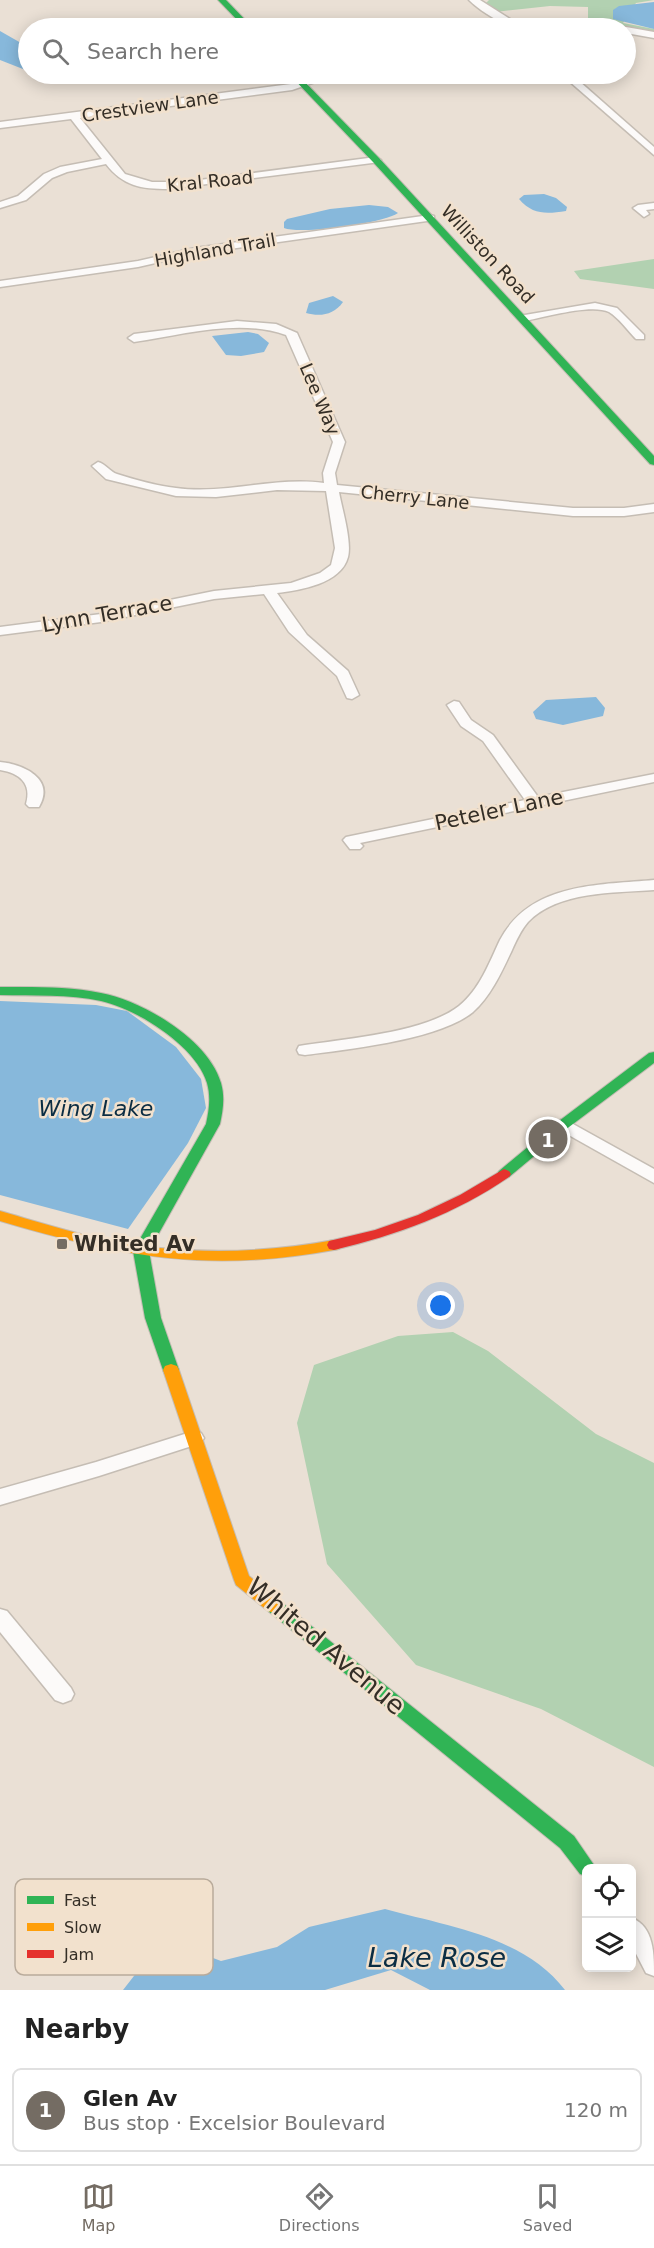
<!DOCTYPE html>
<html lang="en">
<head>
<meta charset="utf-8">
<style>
	:root { --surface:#fff; --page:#f6f6f6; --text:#222; --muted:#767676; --line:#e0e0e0; --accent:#746c63 }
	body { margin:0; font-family:"DejaVu Sans",sans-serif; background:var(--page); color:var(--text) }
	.controls { position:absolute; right:18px; bottom:18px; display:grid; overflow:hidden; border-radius:9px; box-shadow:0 3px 15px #0003 }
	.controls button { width:54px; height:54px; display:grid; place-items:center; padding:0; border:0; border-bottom:2px solid var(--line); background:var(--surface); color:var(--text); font:30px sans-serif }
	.you { position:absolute; left:441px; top:1306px; width:21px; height:21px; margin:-15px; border:4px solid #fff; border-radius:50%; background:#1a73e8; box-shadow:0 0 0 9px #1a73e833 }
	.badge { display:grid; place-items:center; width:39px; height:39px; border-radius:50%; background:var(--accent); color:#fff; font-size:20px; font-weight:700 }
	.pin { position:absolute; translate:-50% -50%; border:3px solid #fff; box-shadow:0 2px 6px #0006 }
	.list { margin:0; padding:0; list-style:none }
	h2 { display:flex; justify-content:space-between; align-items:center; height:78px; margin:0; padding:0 24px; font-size:26px }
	h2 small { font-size:20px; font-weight:400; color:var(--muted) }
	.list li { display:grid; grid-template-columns:39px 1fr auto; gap:18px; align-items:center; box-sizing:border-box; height:84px; margin:0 12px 12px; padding:0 12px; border:2px solid var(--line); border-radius:9px }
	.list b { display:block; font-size:22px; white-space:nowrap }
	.list p { margin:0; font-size:20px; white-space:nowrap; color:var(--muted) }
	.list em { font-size:20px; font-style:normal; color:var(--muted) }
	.icon { flex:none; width:33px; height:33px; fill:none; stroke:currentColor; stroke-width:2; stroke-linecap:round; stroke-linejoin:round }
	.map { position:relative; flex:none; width:654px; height:1990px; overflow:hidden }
	.search { position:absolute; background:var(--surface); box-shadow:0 3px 15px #0003; left:18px; right:18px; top:18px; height:66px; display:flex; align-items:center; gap:15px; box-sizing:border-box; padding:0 21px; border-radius:33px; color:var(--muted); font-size:22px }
	.sheet { height:174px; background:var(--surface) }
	nav { display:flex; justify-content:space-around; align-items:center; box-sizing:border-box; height:84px; border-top:2px solid var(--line); background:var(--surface); font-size:16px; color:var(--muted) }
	nav a { display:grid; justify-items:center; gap:3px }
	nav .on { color:var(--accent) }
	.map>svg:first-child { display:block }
</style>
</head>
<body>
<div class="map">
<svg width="654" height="1990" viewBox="0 0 654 1990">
	<rect width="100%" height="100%" fill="#eae0d5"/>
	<g fill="#b2d1b1">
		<polygon points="489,0 654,0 636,3 623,23 654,29 654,33 617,26 588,24 588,7 550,6 495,12 485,4"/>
		<polygon points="654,259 654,289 580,279 574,271"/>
		<polygon points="453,1332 488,1351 596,1434 654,1463 654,1767 541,1709 416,1665 327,1564 297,1423 314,1365 398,1336"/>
	</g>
	<g fill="#87b8db">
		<polygon points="654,2 654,29 613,19 613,10 619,6"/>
		<polygon points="0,31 28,47 28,71 0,60"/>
		<path d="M544,194L556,198L567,207L566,211C546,214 533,215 519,199L524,195Z"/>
		<path d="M369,205L388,207L398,213C384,223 301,235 284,228V222L287,219L330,209Z"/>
		<path d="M333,296L343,302C334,315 320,317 306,313L309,303Z"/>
		<polygon points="248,332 258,334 269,343 264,352 241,356 226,355 212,336"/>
		<polygon points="596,697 605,708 603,716 563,725 536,719 533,712 546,700"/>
		<polygon points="0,1001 96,1005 127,1011 176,1047 201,1079 206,1108 188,1143 128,1229 0,1195"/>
		<path d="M385,1909C446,1926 524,1936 565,1990H430L391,1970L325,1990H123L141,1967L179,1955L200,1953L221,1961L277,1947L309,1927Z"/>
	</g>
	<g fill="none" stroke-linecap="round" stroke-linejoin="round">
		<defs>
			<g id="street">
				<path d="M469,0H480L524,28C509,30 480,11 469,0Z"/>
				<polygon points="576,23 614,25 619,28 527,28 532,25"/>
				<polygon points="626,27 654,32 654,38 626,33 626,28 622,28"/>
				<path d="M325,74H338L292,90L80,118L125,174L152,182H184L376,157L381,160L380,162L168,189C141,189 123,186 106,164L67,172L52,178L26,200L0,208V202L18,196L44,174L60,167L102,159L71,119L0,128V122L291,84Z"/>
				<polygon points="561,74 571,74 654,147 654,155"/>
				<polygon points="654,203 654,209 646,210 649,214 644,217 633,208 638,205"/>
				<polygon points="430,215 434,216 434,220 195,254 138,267 0,287 0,281 138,261 195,248"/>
				<path d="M595,303L617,308L644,335V339H636C628,331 619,318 609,312C591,303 543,318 523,321L517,318L519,316Z"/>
				<path d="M237,321L276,324L297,333L345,442L335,473L337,485L573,508H624L654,504V512L624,516H573L339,492C342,509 352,541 348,557C341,584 300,590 277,593L307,635L348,671L359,695L352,699L347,698L337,676L289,632L264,594L214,599L101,622L0,635V627L101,614L214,591L291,583L320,573L331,565L335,548L326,491L277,490L216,497L176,496L106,479L92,466L98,462C106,464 110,472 117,474C136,480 157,486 176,488C226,495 275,476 324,483L323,473L333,442L286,335C239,318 182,335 134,342L128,338L134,334Z"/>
				<polygon points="454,701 459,702 471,720 493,735 538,797 654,774 654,782 360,843 363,846 360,849 350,849 343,840 346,837 525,800 483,741 461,726 447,705"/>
				<path d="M0,762C23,764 56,779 39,807H29L26,804C32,784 20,773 0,770Z"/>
				<path d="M654,880V890C614,893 558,891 528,922C521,930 516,941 512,950C502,971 491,996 473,1012C439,1040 349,1049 305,1055L299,1054L297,1050L299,1046L305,1045C347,1039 426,1032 459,1006C480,989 489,963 500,940C530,883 597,885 654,880Z"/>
				<polygon points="564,1119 654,1169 654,1183 558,1129 555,1125 558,1121"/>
				<polygon points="194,1431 201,1433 204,1438 201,1443 99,1476 0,1505 0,1489 96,1462"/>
				<polygon points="0,1609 7,1611 71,1688 74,1694 71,1700 63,1703 55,1700 0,1632"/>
				<path d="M632,1918C654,1927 654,1954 654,1976L646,1973L632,1946Z"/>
			</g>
			<g id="fast">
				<polygon points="218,0 226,0 253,28 245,28"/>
				<polygon points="289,74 297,74 379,158 654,456 654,465 650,464 373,162"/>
				<path d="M0,987C33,987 68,986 101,993C143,1001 208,1039 221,1083C225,1097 223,1110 220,1124L149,1251L161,1318L179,1370L177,1374H165L163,1370L145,1318L133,1251L206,1124C209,1110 211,1097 207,1083C196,1046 137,1009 101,1001C69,994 33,996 0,995Z"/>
				<polygon points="654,1052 654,1063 569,1127 509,1177 499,1177 497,1174 499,1171 559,1121 649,1053"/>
				<polygon points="274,1599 280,1601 574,1836 596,1868 586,1868 586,1876 580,1874 560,1848 268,1611 265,1606 268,1601"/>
			</g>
			<g id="slow">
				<path d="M0,1211C35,1221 70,1232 106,1240C182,1255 258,1254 334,1240L339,1241L341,1245L339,1249L334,1250C208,1273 121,1257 0,1221Z"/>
				<polygon points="171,1364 177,1366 179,1370 249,1576 280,1601 283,1606 280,1611 274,1613 268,1611 236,1585 234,1580 163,1370 165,1366"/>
			</g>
			<path id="jam" d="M504,1169L509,1171L511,1174L509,1177C455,1214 397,1235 334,1250L329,1249L327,1245L329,1241L375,1230L418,1215L460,1195Z"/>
		</defs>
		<use href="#street" stroke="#c5bdb4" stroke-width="3"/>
		<use href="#fast" stroke="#c5bdb4" stroke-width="2"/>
		<use href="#slow" stroke="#c5bdb4" stroke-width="2"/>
		<use href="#jam" stroke="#c5bdb4" stroke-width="2"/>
		<use href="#street" fill="#fcfaf9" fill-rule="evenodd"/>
		<use href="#fast" fill="#30b455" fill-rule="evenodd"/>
		<use href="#slow" fill="#ff9f0a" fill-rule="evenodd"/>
		<use href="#jam" fill="#e5322d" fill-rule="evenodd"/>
	</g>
	<rect fill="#746c63" stroke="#f2e1cd" stroke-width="2" x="56" y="1238" width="12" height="12" rx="3"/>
	<g text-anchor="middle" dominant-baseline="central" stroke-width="5" stroke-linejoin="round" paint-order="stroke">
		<g font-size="18" fill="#342e26" stroke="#f2e1cd">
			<text transform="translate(150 106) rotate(-8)">Crestview Lane</text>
			<text transform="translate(210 181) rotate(-6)">Kral Road</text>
			<text transform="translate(215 250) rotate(-10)">Highland Trail</text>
			<text transform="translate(488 254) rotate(47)">Williston Road</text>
			<text transform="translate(320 399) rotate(67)">Lee Way</text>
			<text transform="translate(415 497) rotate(6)">Cherry Lane</text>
		</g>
		<g font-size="21" fill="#342e26" stroke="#f2e1cd">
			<text transform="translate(107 614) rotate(-10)">Lynn Terrace</text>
			<text transform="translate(499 810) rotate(-12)">Peteler Lane</text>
		</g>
		<g font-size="21" font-weight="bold" fill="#342e26" stroke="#f2e1cd" text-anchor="start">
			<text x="74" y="1244">Whited Av</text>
		</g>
		<g font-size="22" font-style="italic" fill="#0b2d43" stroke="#f2e1cd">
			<text x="96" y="1108">Wing Lake</text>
		</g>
		<g font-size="26" fill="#342e26" stroke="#f2e1cd">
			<text transform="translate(326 1646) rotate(40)">Whited Avenue</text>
		</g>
		<g font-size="27" font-style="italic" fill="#0b2d43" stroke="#f2e1cd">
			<text x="437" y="1957">Lake Rose</text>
		</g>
	</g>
	<rect x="15" y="1879" width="198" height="96" rx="9" fill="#f2e1cd" stroke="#b9ab9b" stroke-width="1.5"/>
	<rect x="27" y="1896" width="27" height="8" fill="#30b455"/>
	<rect x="27" y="1923" width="27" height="8" fill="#ff9f0a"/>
	<rect x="27" y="1950" width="27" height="8" fill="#e5322d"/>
	<g font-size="16" fill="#342e26">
		<text x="64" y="1906">Fast</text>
		<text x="64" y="1933">Slow</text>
		<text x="64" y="1960">Jam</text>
	</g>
</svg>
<div class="controls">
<button><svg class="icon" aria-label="locate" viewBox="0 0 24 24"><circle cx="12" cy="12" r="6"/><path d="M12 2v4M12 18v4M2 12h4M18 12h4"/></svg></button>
<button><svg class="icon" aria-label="layers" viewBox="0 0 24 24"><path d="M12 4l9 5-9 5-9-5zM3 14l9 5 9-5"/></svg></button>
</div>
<div class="you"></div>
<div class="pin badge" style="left:548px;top:1139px">1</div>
<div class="search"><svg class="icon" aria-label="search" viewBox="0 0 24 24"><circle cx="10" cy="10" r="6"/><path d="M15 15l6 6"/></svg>Search here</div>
</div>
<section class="sheet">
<h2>Nearby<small></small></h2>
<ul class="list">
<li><span class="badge">1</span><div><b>Glen Av</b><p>Bus stop · Excelsior Boulevard</p></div><em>120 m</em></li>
</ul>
</section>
<nav>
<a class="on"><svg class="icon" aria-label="map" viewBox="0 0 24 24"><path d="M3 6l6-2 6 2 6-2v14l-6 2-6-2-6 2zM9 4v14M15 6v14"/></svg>Map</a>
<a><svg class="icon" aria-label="directions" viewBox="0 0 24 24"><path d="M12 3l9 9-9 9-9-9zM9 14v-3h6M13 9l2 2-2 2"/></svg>Directions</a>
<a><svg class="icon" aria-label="saved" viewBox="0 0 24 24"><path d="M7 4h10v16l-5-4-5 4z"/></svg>Saved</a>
</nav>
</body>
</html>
